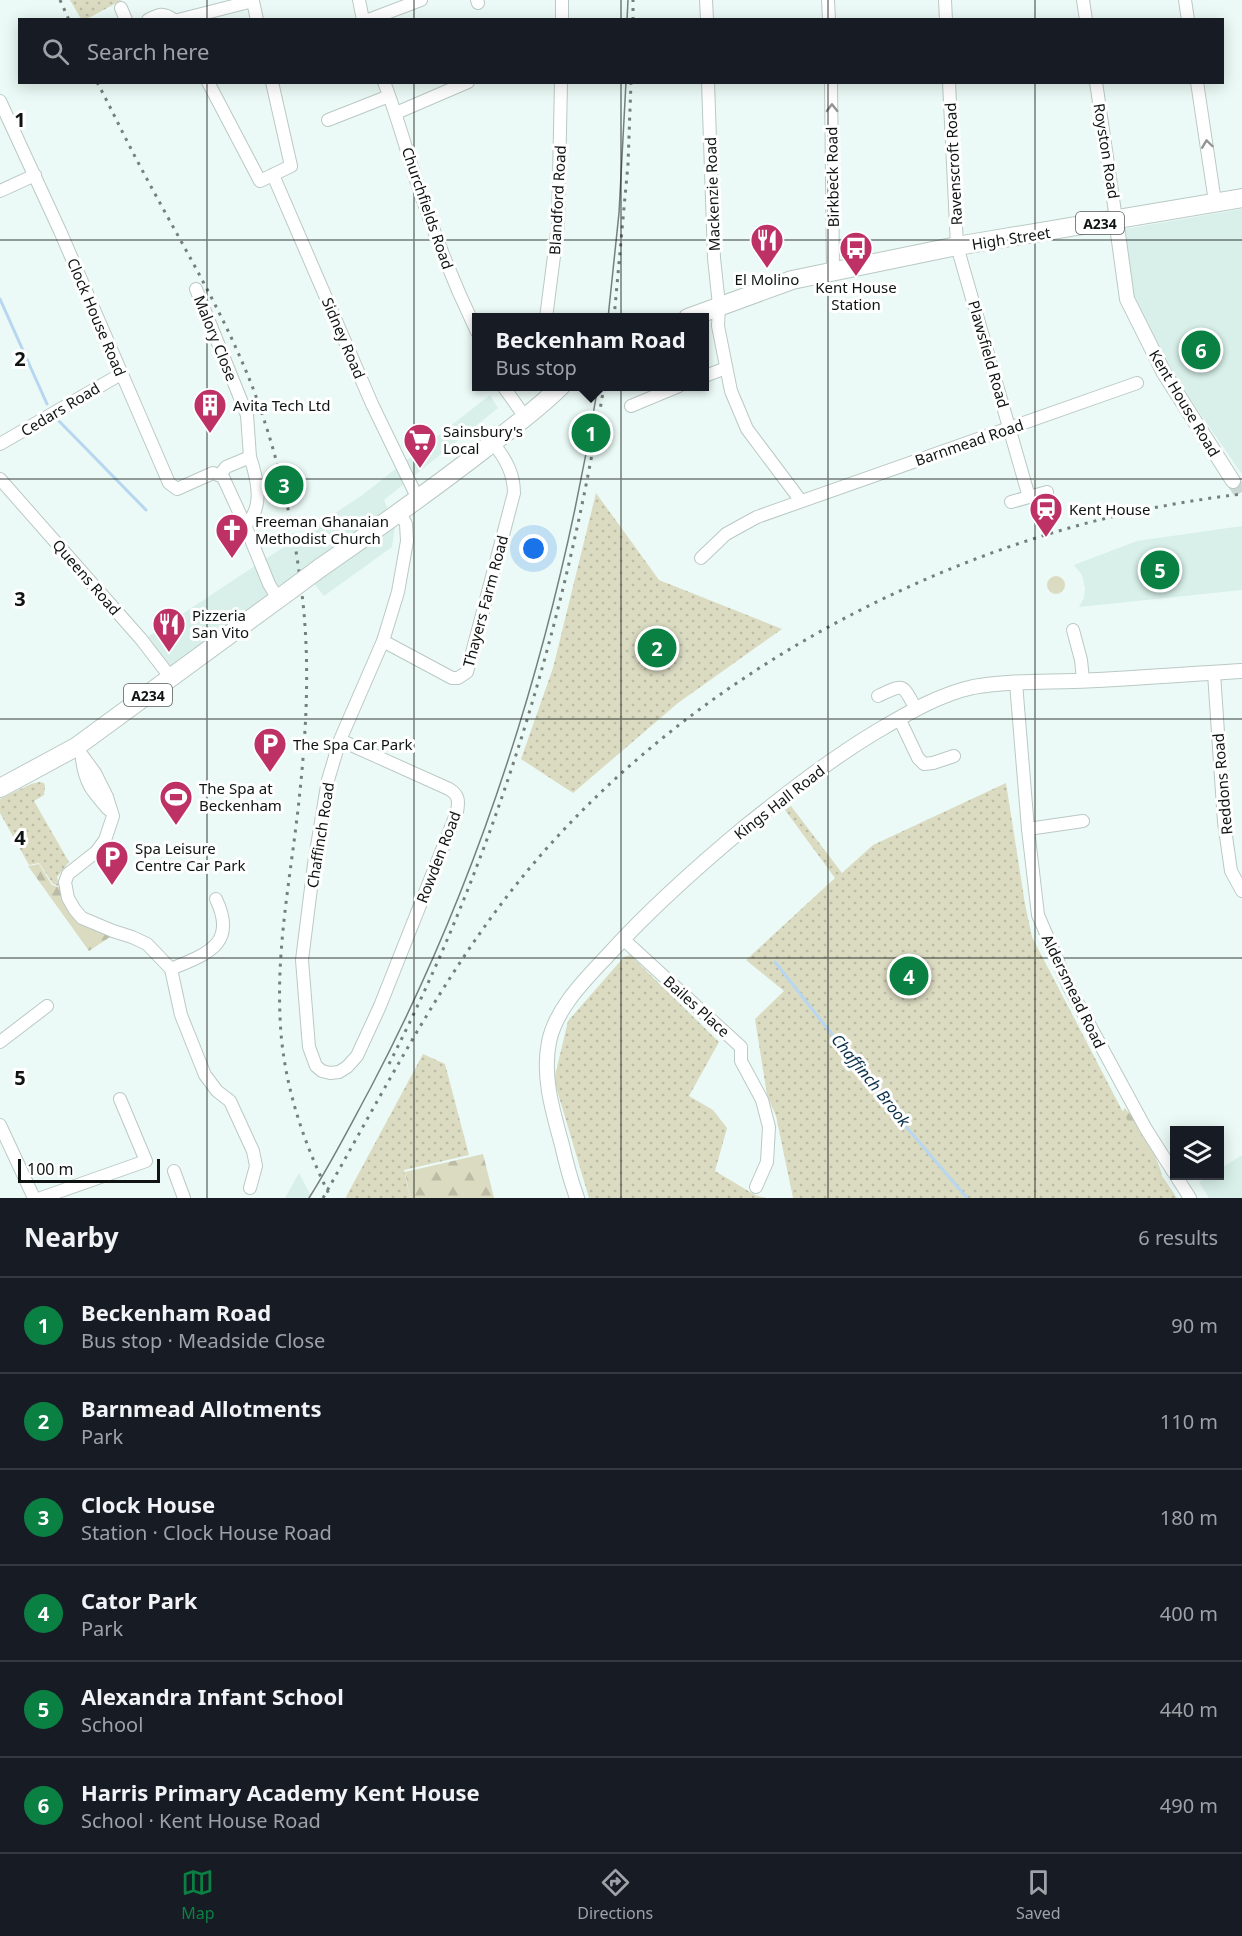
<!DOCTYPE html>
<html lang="en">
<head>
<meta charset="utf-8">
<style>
	:root { --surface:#171b24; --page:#242831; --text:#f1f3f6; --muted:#9ea1a6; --line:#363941; --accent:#0b8043 }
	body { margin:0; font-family:"Noto Sans",sans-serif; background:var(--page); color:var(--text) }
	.controls { position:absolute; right:18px; bottom:18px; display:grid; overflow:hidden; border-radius:0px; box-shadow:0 3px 15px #0003 }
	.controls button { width:54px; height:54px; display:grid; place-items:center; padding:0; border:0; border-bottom:2px solid var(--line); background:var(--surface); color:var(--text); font:30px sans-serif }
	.scale { position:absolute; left:18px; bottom:15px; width:142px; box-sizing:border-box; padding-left:6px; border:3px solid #0f1413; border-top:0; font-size:16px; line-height:21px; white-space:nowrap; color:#0f1413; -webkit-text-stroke:4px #fff; paint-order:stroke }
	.you { position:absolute; left:534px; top:549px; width:21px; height:21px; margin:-15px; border:4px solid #fff; border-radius:50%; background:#1a73e8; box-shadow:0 0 0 9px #1a73e833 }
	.badge { display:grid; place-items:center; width:39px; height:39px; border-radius:50%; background:var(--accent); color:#fff; font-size:20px; font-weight:700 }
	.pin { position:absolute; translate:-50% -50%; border:3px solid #fff; box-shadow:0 2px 6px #0006 }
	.popup { position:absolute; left:472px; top:313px; width:237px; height:78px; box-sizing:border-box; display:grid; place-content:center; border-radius:0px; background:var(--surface); filter:drop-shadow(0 2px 4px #0005); font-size:20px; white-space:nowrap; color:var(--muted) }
	.popup b { font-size:22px; color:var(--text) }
	.popup::after { content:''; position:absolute; left:50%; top:100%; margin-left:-12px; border:12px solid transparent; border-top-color:var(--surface) }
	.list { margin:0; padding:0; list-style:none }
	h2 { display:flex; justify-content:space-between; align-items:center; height:78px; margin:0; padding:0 24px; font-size:26px }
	h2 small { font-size:20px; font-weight:400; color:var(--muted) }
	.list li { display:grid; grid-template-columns:39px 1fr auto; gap:18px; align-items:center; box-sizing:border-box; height:96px; padding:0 24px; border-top:2px solid var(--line) }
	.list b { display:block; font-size:22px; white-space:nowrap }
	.list p { margin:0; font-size:20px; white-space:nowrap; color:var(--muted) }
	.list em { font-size:20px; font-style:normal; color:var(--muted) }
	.icon { flex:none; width:33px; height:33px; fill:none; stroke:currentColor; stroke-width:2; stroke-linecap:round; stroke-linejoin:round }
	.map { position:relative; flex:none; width:1242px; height:1198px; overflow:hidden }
	.search { position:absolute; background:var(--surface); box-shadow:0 3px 15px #0003; left:18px; right:18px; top:18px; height:66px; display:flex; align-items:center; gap:15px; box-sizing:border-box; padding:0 21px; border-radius:0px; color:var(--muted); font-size:22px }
	.sheet { height:654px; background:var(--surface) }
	nav { display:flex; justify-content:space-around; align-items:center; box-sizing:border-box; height:84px; border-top:2px solid var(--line); background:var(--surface); font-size:16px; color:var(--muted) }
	nav a { display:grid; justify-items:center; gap:3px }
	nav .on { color:var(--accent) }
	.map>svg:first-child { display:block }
</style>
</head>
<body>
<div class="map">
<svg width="1242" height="1198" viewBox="0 0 1242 1198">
	<defs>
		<pattern id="forest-firs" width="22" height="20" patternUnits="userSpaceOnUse" patternTransform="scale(1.5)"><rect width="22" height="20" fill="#dbdbc2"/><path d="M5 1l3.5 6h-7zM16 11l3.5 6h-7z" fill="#bbbba6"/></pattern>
		<pattern id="park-dots" width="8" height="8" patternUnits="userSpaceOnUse" patternTransform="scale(1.5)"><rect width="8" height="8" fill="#dbdbc2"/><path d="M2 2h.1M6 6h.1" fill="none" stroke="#bbbba6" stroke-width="1.8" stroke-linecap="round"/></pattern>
	</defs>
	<rect width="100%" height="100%" fill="#ebfaf6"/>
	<g fill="#d8f0e9">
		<polygon points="1242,209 1242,473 1241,473 1167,365 1134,296 1125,229"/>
		<polygon points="490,395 498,408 384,500 395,527 392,547 324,596 305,572 169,670 146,638 361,496"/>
		<polygon points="1242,526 1242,590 1079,607 1084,598 1085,588 1082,575 1074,565 1137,541"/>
		<polygon points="1242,1155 1242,1198 1209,1198 1199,1182 1209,1176 1220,1176 1220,1169"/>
		<polygon points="299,1173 312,1198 285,1198"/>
	</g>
	<circle fill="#dbdbc2" cx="1056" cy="585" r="9"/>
	<g fill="url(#forest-firs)">
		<polygon points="39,864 52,885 62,888 63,896 113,935 89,951 28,866"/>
		<path d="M1125,1108C1141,1128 1155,1150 1162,1175L1149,1163L1119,1116Z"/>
		<polygon points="483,1154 494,1198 410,1198 405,1172"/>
	</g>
	<g fill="url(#park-dots)">
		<polygon points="70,0 122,0 85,20 81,19"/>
		<polygon points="596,493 659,580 782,629 678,703 573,793 521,759 553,668"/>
		<polygon points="39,782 44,783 45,786 44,795 34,801 69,862 57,877 59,886 53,884 39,863 29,865 0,813 0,799 31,784"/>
		<polygon points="1006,783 1025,904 1032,937 1137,1139 1177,1198 793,1198 776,1116 767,1095 755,1019 784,991 746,960 835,878 785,810 791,806 842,873 873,845"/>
		<polygon points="630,955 719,1042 689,1096 713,1110 727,1128 715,1171 755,1195 766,1198 589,1198 554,1080 568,1021 624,957"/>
		<polygon points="423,1054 445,1064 469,1155 404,1170 410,1198 347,1198 346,1197"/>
	</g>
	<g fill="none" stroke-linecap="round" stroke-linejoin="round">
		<g stroke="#b7d6f0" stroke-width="3">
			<polyline points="0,299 47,404"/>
			<polyline points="59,421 146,510"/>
			<polyline points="775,962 890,1108 967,1198"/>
		</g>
		<polyline stroke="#cad8d4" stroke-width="14" stroke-dasharray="14 7" stroke-linecap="butt" points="1233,481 1242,495"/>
		<defs>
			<g id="minor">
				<polyline points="359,0 363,20"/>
				<polyline points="477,0 478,3"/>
				<polyline points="706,0 707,20"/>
				<polyline points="828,0 829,20"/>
				<polyline points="945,0 946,20"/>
				<polyline points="1083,0 1086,20"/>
				<polyline points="1185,0 1188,20"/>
				<polyline points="121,8 126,20"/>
				<path d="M148,20C159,14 163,12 174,20"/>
				<polyline points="178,20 253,1 257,20"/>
				<polyline points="368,20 421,0"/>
				<polyline points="562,20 562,0"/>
				<polyline points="208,82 260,181 291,166 272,82"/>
				<path d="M384,82C397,115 406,149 417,183C434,234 454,284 477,332"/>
				<polyline points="708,82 714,258 719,305 718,326 731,391 747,429 801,501"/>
				<polyline points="831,82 833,272"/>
				<polyline points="949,82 957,246 1029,497"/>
				<polyline points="1096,82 1116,219"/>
				<polyline points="1197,82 1215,202"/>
				<polyline points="0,101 60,231 169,483 177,489 213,473 223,477 245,525 269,584 278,599"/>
				<polyline points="396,113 468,82"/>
				<polyline points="328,120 389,96"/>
				<polyline points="273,175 372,404 418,499"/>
				<polyline points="0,191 35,175"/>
				<polyline points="196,289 247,415 250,457"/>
				<polyline points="546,318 558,225 561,82"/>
				<polyline points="705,376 726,368"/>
				<polyline points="503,386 525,417"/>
				<polyline points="631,406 679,386"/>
				<polyline points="0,444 121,374"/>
				<path d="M220,475L226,467L250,457C257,478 265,508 245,525"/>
				<polyline points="0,479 141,639 171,678"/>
				<polyline points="1011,502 1047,492"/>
				<polyline points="701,558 726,534 757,517 1137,383"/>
				<polyline points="1073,630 1081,660 1083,680"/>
				<path d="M383,641L452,678H458L467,672L514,493C514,473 505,458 493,443"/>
				<polyline points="1214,673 1224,822 1231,871 1242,891"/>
				<polyline points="1016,683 1028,829 1038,915 1069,987 1146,1129 1174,1173"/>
				<path d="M878,696C905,683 902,684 916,709"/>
				<polyline points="899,718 918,758 924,764 933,763 954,756"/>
				<path d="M340,740L449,789C459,795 459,801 457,812L380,1006L357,1056L347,1067L339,1072L330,1073L322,1071L316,1066L309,1047L302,960L314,864L328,780L340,740L383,641L398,592L407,541L406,524L400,513"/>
				<polyline points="76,747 95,773 107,797 113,816 105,840 96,852 68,874 65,882 68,898 75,910 82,918 113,931 132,937 147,944 171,969 181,1015 205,1075 217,1091 230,1101 253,1151 256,1166 250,1188"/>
				<path d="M82,759C85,783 92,791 108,809"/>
				<polyline points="1028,829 1083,821"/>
				<polyline points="623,939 741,1047 741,1061 762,1100 769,1127 767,1162 756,1187"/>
				<path d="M171,969C206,954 238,945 216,899"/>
				<polyline points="0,1042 47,1006"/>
				<polyline points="0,1125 34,1198"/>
				<polyline points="174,1171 184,1198"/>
				<polyline points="1176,1176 1190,1198"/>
				<polyline points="41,1198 146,1161 120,1099"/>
			</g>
			<g id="tertiary">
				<polyline points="1116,219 1127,299 1164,373 1233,481"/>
				<path d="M577,1198C571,1181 566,1163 562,1145C553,1112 542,1077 549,1042C556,1007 587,978 610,953C652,907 697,867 745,827C786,794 828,761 874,733C905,715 937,695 973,687C1005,681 1040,682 1073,681C1129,679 1186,674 1242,671"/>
			</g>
			<g id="primary">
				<polyline points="688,318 792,280 957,246 1242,198"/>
				<path d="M320,568C375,530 430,491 483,450C509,430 537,410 561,386"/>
				<polyline points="0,788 76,747 289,591"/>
			</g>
		</defs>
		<use href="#minor" stroke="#bac9c4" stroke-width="14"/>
		<use href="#tertiary" stroke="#bac9c4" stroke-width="16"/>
		<use href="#primary" stroke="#bac9c4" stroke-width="20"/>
		<use href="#minor" stroke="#fff" stroke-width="12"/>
		<use href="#tertiary" stroke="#fff" stroke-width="14"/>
		<use href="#primary" stroke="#fff" stroke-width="18"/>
		<g stroke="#757f7c" stroke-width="1.5">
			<polyline points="627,20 628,0"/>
			<polyline points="608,318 619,213 626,82"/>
			<path d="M309,1198C332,1162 351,1124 371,1087C486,868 558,630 598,386"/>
		</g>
		<g stroke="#757f7c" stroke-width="3" stroke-dasharray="3 6" stroke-linecap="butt">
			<polyline points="60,0 69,20"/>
			<polyline points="633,20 633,0"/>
			<path d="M97,82C112,110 125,138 140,166C179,240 224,312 254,391C280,461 297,539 304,613C310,681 305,750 297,818C289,885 277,949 280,1016C282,1079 302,1140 330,1196"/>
			<polyline points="614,318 628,164 631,82"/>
			<path d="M389,1064C497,853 566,620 604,386"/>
			<path d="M323,1198C388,1084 448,964 534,863C670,703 868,585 1069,528C1125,512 1184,501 1242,494"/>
		</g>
		<defs>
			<polyline id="primary-bridge" points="289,591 320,568"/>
		</defs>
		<use href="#primary-bridge" stroke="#bac9c4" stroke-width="20" stroke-linecap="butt"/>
		<use href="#primary-bridge" stroke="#fff" stroke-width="18"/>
	</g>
	<defs><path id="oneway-chevron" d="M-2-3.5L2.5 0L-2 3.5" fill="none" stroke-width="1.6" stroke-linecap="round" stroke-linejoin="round" transform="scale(1.5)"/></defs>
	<g stroke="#939595">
		<use href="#oneway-chevron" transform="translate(832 108) rotate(-91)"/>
		<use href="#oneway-chevron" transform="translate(1207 144) rotate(-98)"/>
	</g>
	<path fill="none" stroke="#0f1413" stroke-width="1.5" stroke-opacity="0.55" d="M207,0V20M414,0V20M621,0V20M828,0V20M1035,0V20M207,82V1198M414,82V1198M621,82V1198M828,82V1198M1035,82V1198M0,240H1242M0,479H1242M0,719H1242M0,958H1242"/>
	<defs>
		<symbol id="restaurant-pin" viewBox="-11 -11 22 30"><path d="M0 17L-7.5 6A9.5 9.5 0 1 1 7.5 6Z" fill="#be3164" stroke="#fff"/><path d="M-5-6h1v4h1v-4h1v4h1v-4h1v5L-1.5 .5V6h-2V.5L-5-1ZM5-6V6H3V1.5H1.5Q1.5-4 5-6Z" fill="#fff"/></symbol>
		<symbol id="bus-pin" viewBox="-11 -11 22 30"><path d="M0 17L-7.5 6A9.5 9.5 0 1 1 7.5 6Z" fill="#be3164" stroke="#fff"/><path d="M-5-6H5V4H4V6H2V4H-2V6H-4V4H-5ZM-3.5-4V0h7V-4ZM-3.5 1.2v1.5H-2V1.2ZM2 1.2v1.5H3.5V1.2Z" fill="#fff"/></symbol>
		<symbol id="building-pin" viewBox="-11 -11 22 30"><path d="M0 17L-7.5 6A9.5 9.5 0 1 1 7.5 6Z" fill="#be3164" stroke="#fff"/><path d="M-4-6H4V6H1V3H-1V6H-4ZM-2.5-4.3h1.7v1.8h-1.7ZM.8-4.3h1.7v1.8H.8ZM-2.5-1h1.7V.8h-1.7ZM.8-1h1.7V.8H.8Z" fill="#fff"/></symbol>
		<symbol id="supermarket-pin" viewBox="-11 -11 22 30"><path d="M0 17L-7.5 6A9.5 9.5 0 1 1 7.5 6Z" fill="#be3164" stroke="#fff"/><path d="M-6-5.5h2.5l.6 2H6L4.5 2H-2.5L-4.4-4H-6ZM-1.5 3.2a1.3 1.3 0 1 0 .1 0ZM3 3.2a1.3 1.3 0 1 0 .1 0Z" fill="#fff"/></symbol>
		<symbol id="station-pin" viewBox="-11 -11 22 30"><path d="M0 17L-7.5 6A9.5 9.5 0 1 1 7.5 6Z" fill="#be3164" stroke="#fff"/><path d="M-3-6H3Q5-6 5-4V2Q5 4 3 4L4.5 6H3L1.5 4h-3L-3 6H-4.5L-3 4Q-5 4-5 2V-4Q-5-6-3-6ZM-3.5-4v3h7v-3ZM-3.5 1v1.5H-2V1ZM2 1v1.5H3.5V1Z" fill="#fff"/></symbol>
		<symbol id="church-pin" viewBox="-11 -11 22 30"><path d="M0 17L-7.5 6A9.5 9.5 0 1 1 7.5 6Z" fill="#be3164" stroke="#fff"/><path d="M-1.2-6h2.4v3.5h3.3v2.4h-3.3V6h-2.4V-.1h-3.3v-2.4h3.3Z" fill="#fff"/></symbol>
		<symbol id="parking-pin" viewBox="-11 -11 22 30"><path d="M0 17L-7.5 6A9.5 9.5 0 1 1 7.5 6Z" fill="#be3164" stroke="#fff"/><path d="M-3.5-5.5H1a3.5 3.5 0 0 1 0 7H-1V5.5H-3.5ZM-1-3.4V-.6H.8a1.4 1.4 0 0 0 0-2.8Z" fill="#fff"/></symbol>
		<symbol id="stadium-pin" viewBox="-11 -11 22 30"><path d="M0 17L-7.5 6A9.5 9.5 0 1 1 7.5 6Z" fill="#be3164" stroke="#fff"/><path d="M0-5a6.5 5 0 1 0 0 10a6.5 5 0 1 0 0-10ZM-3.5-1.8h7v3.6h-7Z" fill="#fff"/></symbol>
	</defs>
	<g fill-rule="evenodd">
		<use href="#restaurant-pin" x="748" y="221" width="38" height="52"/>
		<use href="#bus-pin" x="837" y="229" width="38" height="52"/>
		<use href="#building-pin" x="191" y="386" width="38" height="52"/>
		<use href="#supermarket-pin" x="401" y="421" width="38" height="52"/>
		<use href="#station-pin" x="1027" y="490" width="38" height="52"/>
		<use href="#church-pin" x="213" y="511" width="38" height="52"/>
		<use href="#restaurant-pin" x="150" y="605" width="38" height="52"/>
		<use href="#parking-pin" x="251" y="725" width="38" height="52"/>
		<use href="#stadium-pin" x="157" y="778" width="38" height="52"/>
		<use href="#parking-pin" x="93" y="838" width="38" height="52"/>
	</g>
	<g text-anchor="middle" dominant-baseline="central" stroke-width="6" stroke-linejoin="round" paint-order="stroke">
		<g fill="#fff" stroke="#575a5a" stroke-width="1.5">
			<rect x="1076" y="212" width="48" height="22" rx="4.5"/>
			<rect x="124" y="684" width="48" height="22" rx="4.5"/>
		</g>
		<g font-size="14" font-weight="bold" fill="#0f1413">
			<text x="1100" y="223">A234</text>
			<text x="148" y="695">A234</text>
		</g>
		<g font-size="15" fill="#0f1413" stroke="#fff">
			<text transform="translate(1107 151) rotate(81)">Royston Road</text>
			<text transform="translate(953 164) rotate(-93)">Ravenscroft Road</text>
			<text transform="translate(832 177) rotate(-91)">Birkbeck Road</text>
			<text transform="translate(712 194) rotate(-92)">Mackenzie Road</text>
			<text transform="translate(557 200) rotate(-87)">Blandford Road</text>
			<text transform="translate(428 208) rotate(71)">Churchfields Road</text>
			<text transform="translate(1011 238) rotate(-9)">High Street</text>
			<text transform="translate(97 317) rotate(67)">Clock House Road</text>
			<text transform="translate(216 338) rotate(68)">Malory Close</text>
			<text transform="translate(344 338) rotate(67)">Sidney Road</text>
			<text transform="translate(989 354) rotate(74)">Plawsfield Road</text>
			<text transform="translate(1185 403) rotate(59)">Kent House Road</text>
			<text transform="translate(60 409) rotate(-31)">Cedars Road</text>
			<text transform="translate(969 442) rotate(-19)">Barnmead Road</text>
			<text transform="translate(87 577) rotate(49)">Queens Road</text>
			<text transform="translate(485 601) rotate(-75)">Thayers Farm Road</text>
			<text transform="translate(1222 784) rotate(-95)">Reddons Road</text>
			<text transform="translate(779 802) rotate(-38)">Kings Hall Road</text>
			<text transform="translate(320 835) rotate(-81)">Chaffinch Road</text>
			<text transform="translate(438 857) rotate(-69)">Rowden Road</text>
			<text transform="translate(1074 991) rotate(64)">Aldersmead Road</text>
			<text transform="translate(697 1006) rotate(42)">Bailes Place</text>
		</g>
		<g font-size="15" fill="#0f1413" stroke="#fff" text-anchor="start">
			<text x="767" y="279" text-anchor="middle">El Molino</text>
			<text x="856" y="287" text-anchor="middle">Kent House<tspan x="856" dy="17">Station</tspan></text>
			<text x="233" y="405">Avita Tech Ltd</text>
			<text x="443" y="431">Sainsbury's<tspan x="443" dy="17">Local</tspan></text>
			<text x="1069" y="509">Kent House</text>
			<text x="255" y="521">Freeman Ghanaian<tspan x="255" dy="17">Methodist Church</tspan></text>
			<text x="192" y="615">Pizzeria<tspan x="192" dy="17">San Vito</tspan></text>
			<text x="293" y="744">The Spa Car Park</text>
			<text x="199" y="788">The Spa at<tspan x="199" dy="17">Beckenham</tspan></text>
			<text x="135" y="848">Spa Leisure<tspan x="135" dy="17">Centre Car Park</tspan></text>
		</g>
		<g font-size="16" font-style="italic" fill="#0b304b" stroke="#fff">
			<text transform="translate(871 1080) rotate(51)">Chaffinch Brook</text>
		</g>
	</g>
	<g font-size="20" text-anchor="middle" font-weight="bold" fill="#0f1413" stroke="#fff" stroke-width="6" stroke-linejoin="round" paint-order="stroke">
		<text x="20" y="127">1</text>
		<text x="20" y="366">2</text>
		<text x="20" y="606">3</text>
		<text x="20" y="845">4</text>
		<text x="20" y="1085">5</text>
	</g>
</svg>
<div class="controls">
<button><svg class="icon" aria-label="layers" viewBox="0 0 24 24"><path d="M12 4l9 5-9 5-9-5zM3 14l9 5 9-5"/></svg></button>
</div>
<div class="scale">100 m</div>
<div class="you"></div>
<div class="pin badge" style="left:591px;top:433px">1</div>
<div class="popup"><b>Beckenham Road</b>Bus stop</div>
<div class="pin badge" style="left:657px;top:648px">2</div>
<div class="pin badge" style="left:284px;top:485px">3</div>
<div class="pin badge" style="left:909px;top:976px">4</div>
<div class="pin badge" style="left:1160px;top:570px">5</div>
<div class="pin badge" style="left:1201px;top:350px">6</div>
<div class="search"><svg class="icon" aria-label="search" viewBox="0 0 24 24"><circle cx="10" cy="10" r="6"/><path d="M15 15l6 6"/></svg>Search here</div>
</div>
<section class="sheet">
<h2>Nearby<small>6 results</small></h2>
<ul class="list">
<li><span class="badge">1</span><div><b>Beckenham Road</b><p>Bus stop · Meadside Close</p></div><em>90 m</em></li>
<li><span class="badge">2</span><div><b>Barnmead Allotments</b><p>Park</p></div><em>110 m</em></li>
<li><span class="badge">3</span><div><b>Clock House</b><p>Station · Clock House Road</p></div><em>180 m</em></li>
<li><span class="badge">4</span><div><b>Cator Park</b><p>Park</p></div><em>400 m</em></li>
<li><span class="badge">5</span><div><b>Alexandra Infant School</b><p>School</p></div><em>440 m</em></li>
<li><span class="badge">6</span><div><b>Harris Primary Academy Kent House</b><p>School · Kent House Road</p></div><em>490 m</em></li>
</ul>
</section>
<nav>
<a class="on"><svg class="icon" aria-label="map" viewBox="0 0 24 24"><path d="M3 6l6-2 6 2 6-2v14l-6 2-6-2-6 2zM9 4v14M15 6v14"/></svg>Map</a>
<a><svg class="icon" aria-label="directions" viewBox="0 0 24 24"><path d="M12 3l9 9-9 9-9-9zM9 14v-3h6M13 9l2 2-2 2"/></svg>Directions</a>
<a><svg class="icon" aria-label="saved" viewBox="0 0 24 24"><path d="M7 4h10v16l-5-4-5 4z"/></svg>Saved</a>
</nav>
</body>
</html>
